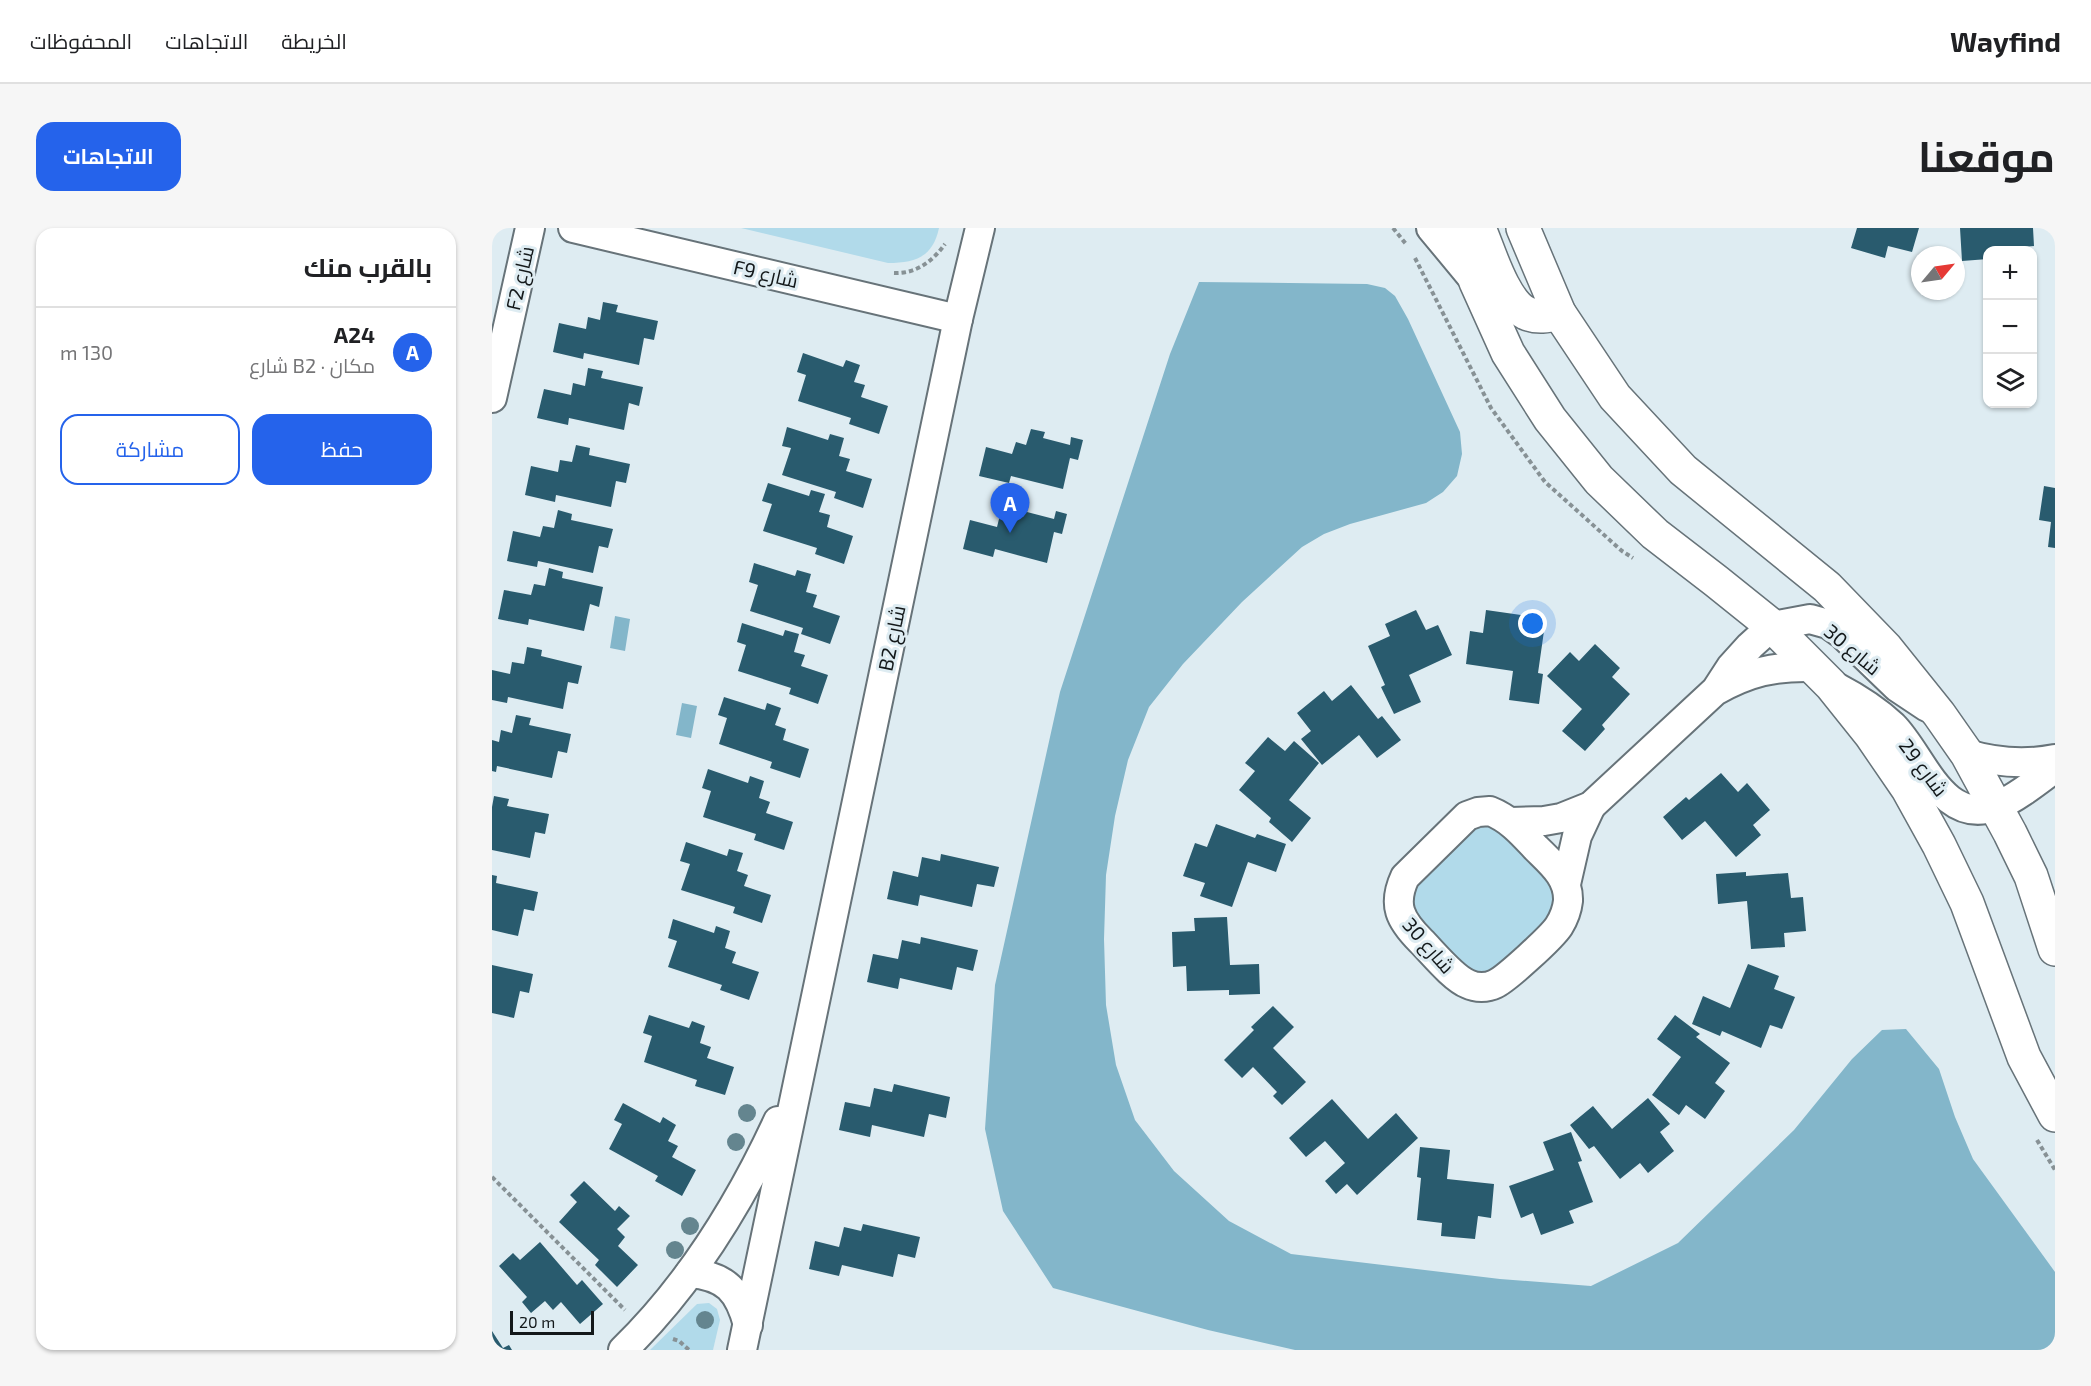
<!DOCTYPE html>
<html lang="ar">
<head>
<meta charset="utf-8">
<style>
	:root { --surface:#fff; --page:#f6f6f6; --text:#202124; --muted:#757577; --line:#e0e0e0; --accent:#2563eb }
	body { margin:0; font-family:"Exo 2",Cairo,sans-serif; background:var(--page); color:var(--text); direction:rtl }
	.controls { position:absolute; right:18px; top:18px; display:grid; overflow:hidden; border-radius:12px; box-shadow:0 2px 4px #0004 }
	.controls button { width:54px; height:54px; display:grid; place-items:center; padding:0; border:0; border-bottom:2px solid var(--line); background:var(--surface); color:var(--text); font:30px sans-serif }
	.compass { position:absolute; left:1419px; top:18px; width:54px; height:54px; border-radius:50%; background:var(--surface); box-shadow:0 2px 4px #0004; rotate:61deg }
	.scale { position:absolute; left:18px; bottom:15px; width:84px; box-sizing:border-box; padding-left:6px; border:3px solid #13181a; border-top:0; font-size:16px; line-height:21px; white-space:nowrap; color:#13181a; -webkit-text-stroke:4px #deecf2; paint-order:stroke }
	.you { position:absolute; left:1041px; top:396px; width:21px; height:21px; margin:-15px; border:4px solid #fff; border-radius:50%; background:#1a73e8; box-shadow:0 0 0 9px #1a73e833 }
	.badge { display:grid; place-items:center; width:39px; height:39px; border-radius:50%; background:var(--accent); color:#fff; font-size:20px; font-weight:700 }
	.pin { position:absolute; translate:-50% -50px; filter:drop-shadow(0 2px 3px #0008) }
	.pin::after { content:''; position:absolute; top:32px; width:21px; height:18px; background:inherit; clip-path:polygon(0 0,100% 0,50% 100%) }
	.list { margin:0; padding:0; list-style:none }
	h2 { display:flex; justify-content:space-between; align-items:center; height:78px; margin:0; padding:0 24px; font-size:26px }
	h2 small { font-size:20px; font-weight:400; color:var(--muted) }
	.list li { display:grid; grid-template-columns:39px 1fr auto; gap:18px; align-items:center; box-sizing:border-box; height:90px; padding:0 24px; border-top:2px solid var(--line) }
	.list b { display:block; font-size:22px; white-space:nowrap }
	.list p { margin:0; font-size:20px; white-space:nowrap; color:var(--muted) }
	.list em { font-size:20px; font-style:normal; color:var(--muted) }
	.actions { display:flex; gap:12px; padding:18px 24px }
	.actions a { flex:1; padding:14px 0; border:2px solid var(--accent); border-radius:18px; text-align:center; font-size:21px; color:var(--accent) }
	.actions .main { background:var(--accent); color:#fff }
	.icon { flex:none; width:33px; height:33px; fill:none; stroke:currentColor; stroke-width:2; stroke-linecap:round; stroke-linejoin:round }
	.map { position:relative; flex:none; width:1563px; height:1122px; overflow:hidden; direction:ltr; border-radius:18px }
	header { display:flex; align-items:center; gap:36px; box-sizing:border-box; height:84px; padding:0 30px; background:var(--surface); border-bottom:2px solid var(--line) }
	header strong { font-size:28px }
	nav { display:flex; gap:33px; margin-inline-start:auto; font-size:21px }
	.intro { display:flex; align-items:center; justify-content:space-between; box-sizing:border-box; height:144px; padding:0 36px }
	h1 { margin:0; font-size:42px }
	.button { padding:15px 27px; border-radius:18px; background:var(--accent); color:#fff; font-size:21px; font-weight:700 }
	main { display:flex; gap:36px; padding:0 36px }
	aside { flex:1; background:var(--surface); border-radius:18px; box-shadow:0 2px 4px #0004 }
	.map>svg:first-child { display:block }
</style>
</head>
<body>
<header>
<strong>Wayfind</strong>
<nav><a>الخريطة</a><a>الاتجاهات</a><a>المحفوظات</a></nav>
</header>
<div class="intro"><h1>موقعنا</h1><a class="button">الاتجاهات</a></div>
<main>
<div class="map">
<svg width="1563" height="1122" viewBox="0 0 1563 1122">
	<rect width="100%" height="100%" fill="#deecf2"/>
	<g fill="#b1daea">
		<path d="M249,0H447C441,29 423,35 396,35Z"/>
		<polygon points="998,596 1008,603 1062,658 1062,688 994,748 974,740 922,688 917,679 921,655 978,600"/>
		<polygon points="217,1075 225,1081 228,1092 221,1122 158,1122 205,1076"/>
	</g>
	<g fill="#83b6ca">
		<polygon points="707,54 875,56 893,60 903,68 916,91 968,204 970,226 965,248 951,264 934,275 858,296 832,306 810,319 750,374 691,436 657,479 636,532 623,588 614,647 612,711 614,777 624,837 643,892 682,943 737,993 799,1026 1008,1051 1099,1058 1186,1015 1302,902 1360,831 1390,802 1414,801 1447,841 1463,889 1481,931 1563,1044 1563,1122 803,1122 716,1102 561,1060 511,983 493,901 503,757 568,464 678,126"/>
		<polygon points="123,388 138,391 133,423 118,420"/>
		<polygon points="190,475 205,478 199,510 184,507"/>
	</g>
	<g fill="#295b6e">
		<polygon points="1365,0 1427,0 1420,24 1396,18 1393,30 1359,20"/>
		<polygon points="1468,0 1541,0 1542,18 1529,19 1530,22 1496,22 1496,31 1470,33"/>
		<polygon points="111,74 126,77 124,84 166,93 162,112 152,110 147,137 92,125 91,131 61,124 67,95 94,101 96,89 108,92"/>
		<polygon points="311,125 351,139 354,132 368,137 362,154 373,157 369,169 396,178 387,206 357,196 359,190 306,173 314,147 305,144"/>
		<polygon points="96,140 111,143 109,150 151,159 147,178 137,175 132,202 77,190 76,197 45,190 52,161 79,167 81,155 93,158"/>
		<polygon points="295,199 336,212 338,206 352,210 347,228 358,231 354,243 380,251 371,280 342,270 344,264 290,247 299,220 290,218"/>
		<polygon points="539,201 553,204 551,210 578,217 579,209 591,212 586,232 578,230 571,261 519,248 517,255 487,248 494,219 520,226 524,214 534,217"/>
		<polygon points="84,217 98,220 97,227 138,236 134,255 124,253 119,279 64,267 63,274 33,267 39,238 66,244 68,232 80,234"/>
		<polygon points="276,255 317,268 319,262 333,266 327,284 338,287 335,299 361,308 352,336 323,326 325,320 271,303 280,276 270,273"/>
		<polygon points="1552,258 1563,260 1563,320 1556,319 1559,294 1547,292"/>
		<polygon points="522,274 537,277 535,284 562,291 564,283 575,286 570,306 562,304 555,335 503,321 501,329 471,321 478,292 505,299 508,287 519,290"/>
		<polygon points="66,282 80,286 79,292 121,301 116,320 107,318 101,345 46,333 45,339 15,333 21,303 48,309 51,298 62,300"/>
		<polygon points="262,335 303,348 305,342 319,346 314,364 325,367 321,379 348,388 338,416 309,406 311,400 258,383 266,357 257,354"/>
		<polygon points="57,340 71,344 70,350 111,359 107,379 98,376 92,403 37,391 36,397 6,391 12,362 39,367 42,356 53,358"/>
		<polygon points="924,382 934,402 946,397 960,427 917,447 929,474 902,486 889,459 893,457 876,418 898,408 893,396"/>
		<polygon points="994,382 1029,387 1027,400 1052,403 1046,445 1051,446 1047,476 1017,472 1021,443 974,436 978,403 991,405"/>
		<polygon points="250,395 291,408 293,402 307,406 302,424 313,427 309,438 336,447 326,476 297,466 299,460 246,443 254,417 245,414"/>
		<polygon points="1103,416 1128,440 1120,449 1138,466 1110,497 1113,501 1093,523 1070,503 1090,481 1055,448 1078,424 1087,433"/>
		<polygon points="35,419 50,422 49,428 90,438 86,456 76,454 71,481 16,469 15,475 0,472 0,442 18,446 20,434 32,436"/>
		<polygon points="859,457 886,491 890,488 909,512 885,530 867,507 830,537 809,511 819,503 805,485 832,463 840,473"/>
		<polygon points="232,469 273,482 275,475 289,480 283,497 294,501 291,512 317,521 308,550 278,540 280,534 227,516 235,490 226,487"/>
		<polygon points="24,487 39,490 37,497 79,506 75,525 66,523 60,550 5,538 4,544 0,543 0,512 7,514 9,502 20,505"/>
		<polygon points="776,509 793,523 802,513 827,535 797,572 819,590 800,614 777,594 779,590 747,562 763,543 753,535"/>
		<polygon points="216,541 256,555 258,548 272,553 267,570 278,574 274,585 301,594 292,622 262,612 264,606 211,589 219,563 210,560"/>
		<polygon points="1229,545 1246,564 1255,555 1278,582 1261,597 1269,607 1244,629 1213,593 1190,612 1171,589 1194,569 1197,572"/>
		<polygon points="2,568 17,571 15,578 57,586 53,606 43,604 38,630 0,622 0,579"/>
		<polygon points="724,596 763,610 765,606 794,616 784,644 756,634 740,679 708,668 713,655 691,648 703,615 715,619"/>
		<polygon points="194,614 235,628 237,621 251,625 245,643 256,647 252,658 279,667 270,695 241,685 243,679 189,662 198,636 188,633"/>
		<polygon points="449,626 507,639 502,659 485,656 480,679 428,667 426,678 395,671 401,643 426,649 430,629 448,633"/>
		<polygon points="1254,644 1254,648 1296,645 1299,670 1311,669 1314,703 1292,705 1293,719 1259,721 1255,673 1226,676 1224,646"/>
		<polygon points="0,647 5,648 4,655 46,664 42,683 32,681 26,708 0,702"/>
		<polygon points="735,689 738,737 767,736 768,766 737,767 737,762 695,763 694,738 681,739 680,704 703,703 702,690"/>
		<polygon points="181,691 222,705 224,698 238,703 233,720 244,724 240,735 267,744 257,772 228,762 230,757 176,739 185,713 176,710"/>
		<polygon points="429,709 486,722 481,743 465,739 460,762 408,750 406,761 375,754 381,726 406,731 410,712 428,716"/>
		<polygon points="1256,736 1287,748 1282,761 1303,769 1290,801 1278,797 1269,820 1230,803 1228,808 1200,796 1211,768 1238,780"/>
		<polygon points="0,737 41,746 37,765 28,763 22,790 0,785"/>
		<polygon points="781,778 802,799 781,820 814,854 790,877 781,868 785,864 761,839 750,850 732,832 762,802 759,799"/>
		<polygon points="157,787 197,800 200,793 213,798 208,815 219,819 215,830 242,839 233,867 203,858 205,852 152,834 160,808 151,805"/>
		<polygon points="1183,787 1208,806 1204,809 1238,835 1223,855 1233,863 1213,891 1194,877 1187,887 1160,867 1189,829 1165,811"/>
		<polygon points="402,856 458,869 454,890 437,886 432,909 380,897 378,909 347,902 353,874 378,879 382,860 400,864"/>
		<polygon points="1156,870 1178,896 1168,904 1182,923 1156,945 1148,935 1128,951 1102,918 1097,921 1078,897 1101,878 1120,901"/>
		<polygon points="840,871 876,911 904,885 926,910 865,967 855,956 844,966 833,953 853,935 833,913 814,929 797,910"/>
		<polygon points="131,875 168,895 171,889 184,897 176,913 186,918 180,929 204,942 190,968 163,953 166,948 117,921 130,896 122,892"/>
		<polygon points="1079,904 1090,933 1086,934 1101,974 1077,983 1082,995 1049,1007 1041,985 1029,990 1017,958 1062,942 1051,914"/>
		<polygon points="928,919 958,922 955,951 1002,956 999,990 986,988 983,1011 949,1008 950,995 925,992 929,950 925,949"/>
		<polygon points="92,953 123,983 127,978 138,988 125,1001 133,1009 126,1018 146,1037 125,1059 103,1037 107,1032 67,994 85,974 78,967"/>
		<polygon points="371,996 428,1009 423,1030 406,1026 401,1049 350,1037 347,1048 317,1041 323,1013 347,1019 352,999 369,1003"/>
		<polygon points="48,1014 85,1057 90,1052 111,1076 88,1096 69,1074 61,1082 53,1073 39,1085 30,1074 35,1069 7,1038 21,1025 28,1032"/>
		<polygon points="0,1103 11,1120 17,1117 20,1122 0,1122"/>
	</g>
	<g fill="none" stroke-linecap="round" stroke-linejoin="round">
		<defs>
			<g id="minor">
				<polyline points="81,0 466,91"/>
				<polyline points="939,0 978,47"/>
				<polyline points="0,170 38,0"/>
				<polyline points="1226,459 1239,439 1258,418 1280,398 1318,391 1336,396 1350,406 1405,459 1435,479"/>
				<path d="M1344,459C1365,470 1384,482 1401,498C1431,528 1450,599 1505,578C1523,571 1547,552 1563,540"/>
				<path d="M1475,526C1505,535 1532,537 1563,531"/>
				<path d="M998,583C1018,591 1030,605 1044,620C1059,635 1077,649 1076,673C1075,682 1072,690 1067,698C1060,709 1014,751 1003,756C995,760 984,760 976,756C961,750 941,725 929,713C908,692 900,677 913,649L975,588L986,584Z"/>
				<path d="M1019,594L1052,593L1069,590L1099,578L1223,463C1257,444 1282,438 1321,439"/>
				<polyline points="1074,656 1085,608 1099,578"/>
				<path d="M198,1045C234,1048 247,1063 256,1097"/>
				<path d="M131,1122C198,1057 247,977 286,893"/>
				<polyline points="250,1122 466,91 488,0"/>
			</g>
			<g id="tertiary">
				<polyline points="965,0 984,54 1016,125 1058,191 1107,252 1163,306 1224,353 1280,398 1339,457 1379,507 1416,561 1447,617 1475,675 1532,829 1563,887"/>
				<path d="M987,0C997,23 1011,73 1034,85C1045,90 1056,88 1067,85"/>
				<polyline points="1031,0 1067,85 1123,169 1191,242 1335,359 1394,420 1447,486 1475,526 1518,605 1539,648 1563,721"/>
			</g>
		</defs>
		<use href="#minor" stroke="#677379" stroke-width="32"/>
		<use href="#tertiary" stroke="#677379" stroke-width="36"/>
		<g stroke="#879195" stroke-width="4" stroke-dasharray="4.5 3" stroke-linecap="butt">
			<polyline points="901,0 914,16"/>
			<polyline points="923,30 999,180 1053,254 1130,323 1141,330"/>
			<path d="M402,45C424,46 441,33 453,16"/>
			<polyline points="1545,912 1563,942"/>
			<polyline points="0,949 133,1082"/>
			<polyline points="181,1111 187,1113 197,1122"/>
		</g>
		<use href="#minor" stroke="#fff" stroke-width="28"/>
		<use href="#tertiary" stroke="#fff" stroke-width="33"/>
	</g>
	<g fill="#64858f">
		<circle cx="255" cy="885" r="9"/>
		<circle cx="244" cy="914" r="9"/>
		<circle cx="198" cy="998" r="9"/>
		<circle cx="183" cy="1022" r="9"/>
		<circle cx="213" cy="1092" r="9"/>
	</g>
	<g text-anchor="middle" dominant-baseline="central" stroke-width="6" stroke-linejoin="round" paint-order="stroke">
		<g font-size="20" fill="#13181a" stroke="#deecf2">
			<text transform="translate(274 45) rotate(13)">F9 شارع</text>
			<text transform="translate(27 50) rotate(-77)">F2 شارع</text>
			<text transform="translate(399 410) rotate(-78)">B2 شارع</text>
			<text transform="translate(1361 421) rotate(40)">شارع 30</text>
			<text transform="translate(1432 539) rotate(53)">شارع 29</text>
			<text transform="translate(937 717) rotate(49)">شارع 30</text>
		</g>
	</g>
</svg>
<div class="controls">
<button>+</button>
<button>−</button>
<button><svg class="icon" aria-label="layers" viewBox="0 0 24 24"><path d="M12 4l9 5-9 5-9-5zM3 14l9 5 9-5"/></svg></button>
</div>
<svg class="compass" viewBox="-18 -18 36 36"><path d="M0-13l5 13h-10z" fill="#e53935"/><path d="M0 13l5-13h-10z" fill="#757577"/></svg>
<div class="scale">20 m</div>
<div class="you"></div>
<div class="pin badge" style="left:518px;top:305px">A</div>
</div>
<aside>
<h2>بالقرب منك<small></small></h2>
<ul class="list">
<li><span class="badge">A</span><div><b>A24</b><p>مكان · B2 شارع</p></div><em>130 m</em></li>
</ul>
<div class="actions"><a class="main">حفظ</a><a>مشاركة</a></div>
</aside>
</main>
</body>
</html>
